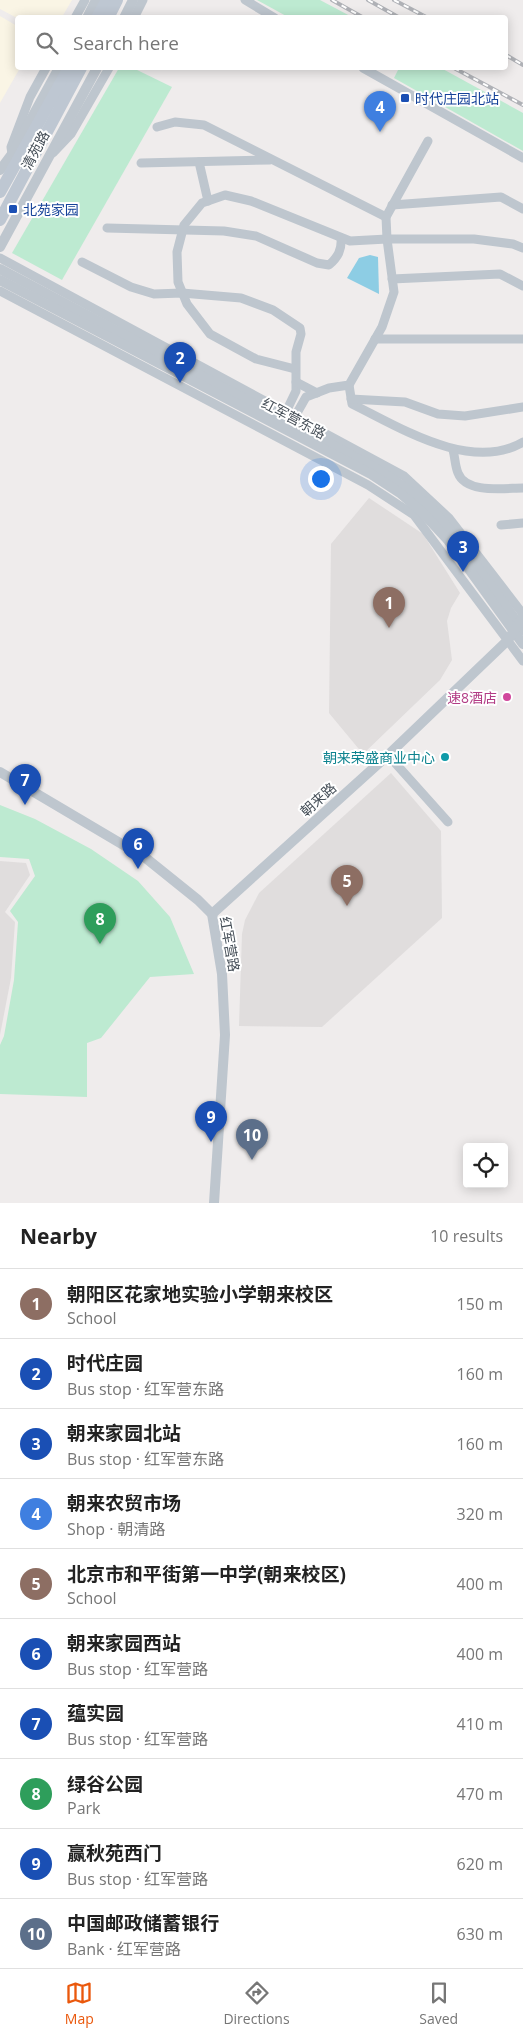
<!DOCTYPE html>
<html lang="en">
<head>
<meta charset="utf-8">
<style>
	:root { --surface:#fff; --page:#f2f2f2; --text:#222; --muted:#767676; --line:#e0e0e0; --accent:#ea580c }
	body { margin:0; font-family:"Open Sans","Noto Sans SC",sans-serif; background:var(--page); color:var(--text) }
	.controls { position:absolute; right:15px; bottom:15px; display:grid; overflow:hidden; border-radius:5px; box-shadow:0 2px 12px #0003 }
	.controls button { width:45px; height:45px; display:grid; place-items:center; padding:0; border:0; border-bottom:1px solid var(--line); background:var(--surface); color:var(--text); font:25px sans-serif }
	.you { position:absolute; left:320px; top:478px; width:18px; height:18px; margin:-12px; border:4px solid #fff; border-radius:50%; background:#1a73e8; box-shadow:0 0 0 8px #1a73e833 }
	.badge { display:grid; place-items:center; width:32px; height:32px; border-radius:50%; background:var(--accent); color:#fff; font-size:16px; font-weight:700 }
	.pin { position:absolute; translate:-50% -41px; filter:drop-shadow(0 1px 2px #0008) }
	.pin::after { content:''; position:absolute; top:26px; width:18px; height:15px; background:inherit; clip-path:polygon(0 0,100% 0,50% 100%) }
	.list { margin:0; padding:0; list-style:none }
	h2 { display:flex; justify-content:space-between; align-items:center; height:65px; margin:0; padding:0 20px; font-size:21px }
	h2 small { font-size:16px; font-weight:400; color:var(--muted) }
	.list li { display:grid; grid-template-columns:32px 1fr auto; gap:15px; align-items:center; box-sizing:border-box; height:70px; padding:0 20px; border-top:1px solid var(--line) }
	.list b { display:block; font-size:19px; white-space:nowrap }
	.list p { margin:0; font-size:16px; white-space:nowrap; color:var(--muted) }
	.list em { font-size:16px; font-style:normal; color:var(--muted) }
	.icon { flex:none; width:28px; height:28px; fill:none; stroke:currentColor; stroke-width:2; stroke-linecap:round; stroke-linejoin:round }
	.map { position:relative; flex:none; width:523px; height:1203px; overflow:hidden }
	.search { position:absolute; background:var(--surface); box-shadow:0 2px 12px #0003; left:15px; right:15px; top:15px; height:55px; display:flex; align-items:center; gap:12px; box-sizing:border-box; padding:0 18px; border-radius:5px; color:var(--muted); font-size:19px }
	.sheet { height:765px; background:var(--surface) }
	nav { display:flex; justify-content:space-around; align-items:center; box-sizing:border-box; height:70px; border-top:1px solid var(--line); background:var(--surface); font-size:14px; color:var(--muted) }
	nav a { display:grid; justify-items:center; gap:2px }
	nav .on { color:var(--accent) }
	.map>svg:first-child { display:block }
</style>
</head>
<body>
<div class="map">
<svg width="523" height="1203" viewBox="0 0 523 1203">
	<rect width="100%" height="100%" fill="#efecec"/>
	<g fill="#faf5e5">
		<polygon points="0,0 72,0 62,17 17,18 0,9"/>
		<polygon points="0,16 17,26 18,68 20,68 0,103"/>
	</g>
	<g fill="#e0dddd">
		<polygon points="369,498 423,534 460,593 451,608 447,621 452,660 440,680 363,754 329,713 331,544"/>
		<polygon points="391,773 441,831 442,918 322,1027 239,1026 242,934 245,920 259,893"/>
		<polygon points="0,861 26,863 30,875 5,912 15,922 11,978 0,1035"/>
	</g>
	<g fill="#bdead1">
		<polygon points="257,0 320,0 352,17 288,17"/>
		<polygon points="119,68 133,68 172,87 62,280 12,253"/>
		<polygon points="399,68 441,68 523,113 523,151 394,78"/>
		<polygon points="0,805 35,819 91,849 138,881 170,917 194,974 150,977 101,1038 87,1043 87,1097 0,1094 0,1045 4,1036 14,980 18,922 10,911 35,876 29,859 0,857"/>
	</g>
	<polygon fill="#8dcde4" points="370,255 378,257 379,294 347,278 359,258"/>
	<g fill="none" stroke-linecap="round" stroke-linejoin="round">
		<g stroke="#bec6ce" stroke-width="9">
			<polyline points="245,0 275,18"/>
			<polyline points="75,18 85,0"/>
			<polyline points="134,18 143,0"/>
			<polyline points="363,68 523,158"/>
			<polyline points="157,127 175,122 204,125 386,217"/>
			<polyline points="53,153 71,134 109,68"/>
			<polyline points="12,154 11,147 30,97 46,68"/>
			<polyline points="199,162 208,201"/>
			<polyline points="141,163 270,160"/>
			<polyline points="392,205 501,197 523,209"/>
			<path d="M107,228L224,231L256,236L317,263L329,265C338,257 342,250 341,238"/>
			<polyline points="0,258 404,476 449,518 523,614"/>
			<polyline points="82,262 131,287 154,294 182,293 241,298 273,310 300,328 301,334 296,352 296,391 284,416"/>
			<polyline points="392,279 500,274 523,286"/>
			<polyline points="0,291 368,485 414,515 523,661"/>
			<polyline points="375,339 523,339"/>
			<polyline points="295,369 256,359 210,334 187,304 178,282 177,252 184,225 202,203 225,195 251,201 350,241 387,239 474,239 513,244 523,248"/>
			<polyline points="296,382 317,393"/>
			<path d="M349,385L352,404C399,427 471,473 523,442"/>
			<polyline points="351,399 405,402 438,414 465,416 523,407"/>
			<polyline points="293,420 306,397 329,388 349,385 382,327 394,292 387,239 386,217 428,141"/>
			<path d="M453,450C455,457 455,466 458,473C466,494 505,488 523,488"/>
			<polyline points="501,525 523,523"/>
			<polyline points="388,755 448,822"/>
		</g>
		<g stroke="#bec6ce" stroke-width="10">
			<polyline points="87,18 96,0"/>
			<polyline points="124,18 133,0"/>
			<polyline points="0,170 12,154 59,68"/>
			<polyline points="0,247 97,68"/>
			<polyline points="0,269 375,468 404,487 430,507 454,535 523,630"/>
			<polyline points="0,280 371,474 400,493 422,512 448,540 523,644"/>
			<polyline points="0,772 147,859 198,900 212,914 222,974 225,1035 214,1203"/>
			<polyline points="212,914 388,755 508,640 523,617"/>
		</g>
		<g stroke="#bec7d2" stroke-width="12">
			<polyline points="97,18 107,0"/>
			<polyline points="108,18 117,0"/>
			<polyline points="0,192 69,68"/>
			<polyline points="0,220 81,68"/>
		</g>
		<defs>
			<g id="rail">
				<polyline points="332,0 364,18"/>
				<polyline points="368,0 400,18"/>
				<polyline points="394,0 428,18"/>
				<polyline points="506,55 523,65"/>
				<polyline points="454,68 523,105"/>
			</g>
		</defs>
		<use href="#rail" stroke="#afb1b6" stroke-width="4"/>
		<use href="#rail" stroke="#fff" stroke-width="2" stroke-dasharray="5.5" stroke-linecap="butt"/>
	</g>
	<g fill="#1a4fb4" stroke="#fff" stroke-width="2">
		<rect x="400" y="93" width="10" height="10" rx="2.5"/>
		<rect x="8" y="204" width="10" height="10" rx="2.5"/>
	</g>
	<circle fill="#d1479c" stroke="#fff" stroke-width="2" cx="507" cy="697" r="5"/>
	<circle fill="#0f9aa8" stroke="#fff" stroke-width="2" cx="445" cy="757" r="5"/>
	<g text-anchor="middle" dominant-baseline="central" stroke-width="4" stroke-linejoin="round" paint-order="stroke">
		<g font-size="14" fill="#164399" stroke="#fff" text-anchor="start">
			<text x="415" y="98">时代庄园北站</text>
			<text x="23" y="209">北苑家园</text>
		</g>
		<g font-size="14" fill="#464f58" stroke="#fff">
			<text transform="translate(35 150) rotate(-62)">清苑路</text>
			<text transform="translate(294 418) rotate(28)">红军营东路</text>
			<text transform="translate(318 799) rotate(-42)">朝来路</text>
			<text transform="translate(230 944) rotate(80)">红军营路</text>
		</g>
		<g font-size="14" fill="#b23c85" stroke="#fff" text-anchor="end">
			<text x="497" y="697">速8酒店</text>
		</g>
		<g font-size="14" fill="#0d838f" stroke="#fff" text-anchor="end">
			<text x="435" y="757">朝来荣盛商业中心</text>
		</g>
	</g>
</svg>
<div class="controls">
<button><svg class="icon" aria-label="locate" viewBox="0 0 24 24"><circle cx="12" cy="12" r="6"/><path d="M12 2v4M12 18v4M2 12h4M18 12h4"/></svg></button>
</div>
<div class="you"></div>
<div class="pin badge" style="left:389px;top:628px;background:#8d6e63">1</div>
<div class="pin badge" style="left:180px;top:383px;background:#1a4fb4">2</div>
<div class="pin badge" style="left:463px;top:572px;background:#1a4fb4">3</div>
<div class="pin badge" style="left:380px;top:132px;background:#3f7fe0">4</div>
<div class="pin badge" style="left:347px;top:906px;background:#8d6e63">5</div>
<div class="pin badge" style="left:138px;top:869px;background:#1a4fb4">6</div>
<div class="pin badge" style="left:25px;top:805px;background:#1a4fb4">7</div>
<div class="pin badge" style="left:100px;top:944px;background:#2e9e5b">8</div>
<div class="pin badge" style="left:211px;top:1142px;background:#1a4fb4">9</div>
<div class="pin badge" style="left:252px;top:1160px;background:#5c6f8a">10</div>
<div class="search"><svg class="icon" aria-label="search" viewBox="0 0 24 24"><circle cx="10" cy="10" r="6"/><path d="M15 15l6 6"/></svg>Search here</div>
</div>
<section class="sheet">
<h2>Nearby<small>10 results</small></h2>
<ul class="list">
<li><span class="badge" style="background:#8d6e63">1</span><div><b>朝阳区花家地实验小学朝来校区</b><p>School</p></div><em>150 m</em></li>
<li><span class="badge" style="background:#1a4fb4">2</span><div><b>时代庄园</b><p>Bus stop · 红军营东路</p></div><em>160 m</em></li>
<li><span class="badge" style="background:#1a4fb4">3</span><div><b>朝来家园北站</b><p>Bus stop · 红军营东路</p></div><em>160 m</em></li>
<li><span class="badge" style="background:#3f7fe0">4</span><div><b>朝来农贸市场</b><p>Shop · 朝清路</p></div><em>320 m</em></li>
<li><span class="badge" style="background:#8d6e63">5</span><div><b>北京市和平街第一中学(朝来校区)</b><p>School</p></div><em>400 m</em></li>
<li><span class="badge" style="background:#1a4fb4">6</span><div><b>朝来家园西站</b><p>Bus stop · 红军营路</p></div><em>400 m</em></li>
<li><span class="badge" style="background:#1a4fb4">7</span><div><b>蕴实园</b><p>Bus stop · 红军营路</p></div><em>410 m</em></li>
<li><span class="badge" style="background:#2e9e5b">8</span><div><b>绿谷公园</b><p>Park</p></div><em>470 m</em></li>
<li><span class="badge" style="background:#1a4fb4">9</span><div><b>赢秋苑西门</b><p>Bus stop · 红军营路</p></div><em>620 m</em></li>
<li><span class="badge" style="background:#5c6f8a">10</span><div><b>中国邮政储蓄银行</b><p>Bank · 红军营路</p></div><em>630 m</em></li>
</ul>
</section>
<nav>
<a class="on"><svg class="icon" aria-label="map" viewBox="0 0 24 24"><path d="M3 6l6-2 6 2 6-2v14l-6 2-6-2-6 2zM9 4v14M15 6v14"/></svg>Map</a>
<a><svg class="icon" aria-label="directions" viewBox="0 0 24 24"><path d="M12 3l9 9-9 9-9-9zM9 14v-3h6M13 9l2 2-2 2"/></svg>Directions</a>
<a><svg class="icon" aria-label="saved" viewBox="0 0 24 24"><path d="M7 4h10v16l-5-4-5 4z"/></svg>Saved</a>
</nav>
</body>
</html>
